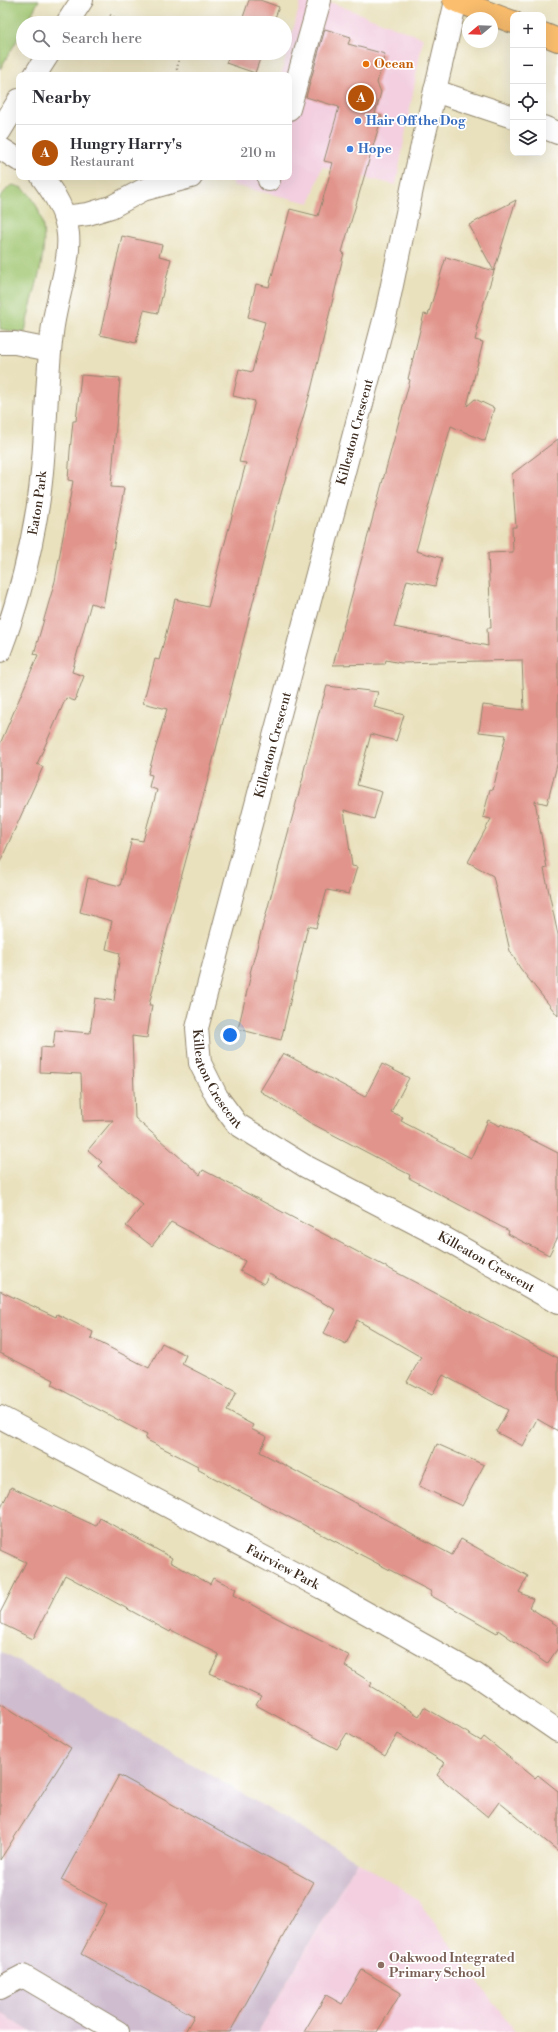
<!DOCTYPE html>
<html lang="en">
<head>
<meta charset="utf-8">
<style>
	:root { --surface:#fff; --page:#f2f2f3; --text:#2b2b33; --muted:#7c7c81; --line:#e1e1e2; --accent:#b45309 }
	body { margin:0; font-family:"Libre Bodoni",serif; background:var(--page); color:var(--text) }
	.controls { position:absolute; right:12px; top:12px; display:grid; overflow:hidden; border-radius:8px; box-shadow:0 4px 16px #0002 }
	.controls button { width:36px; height:36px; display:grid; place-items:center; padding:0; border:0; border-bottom:1px solid var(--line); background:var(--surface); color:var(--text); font:20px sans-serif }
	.compass { position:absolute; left:462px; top:12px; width:36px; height:36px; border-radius:50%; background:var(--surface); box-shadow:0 4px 16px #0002; rotate:251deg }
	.you { position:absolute; left:230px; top:1035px; width:14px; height:14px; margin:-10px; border:3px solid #fff; border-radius:50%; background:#1a73e8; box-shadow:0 0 0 6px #1a73e833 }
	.badge { display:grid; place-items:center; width:26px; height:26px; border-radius:50%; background:var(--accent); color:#fff; font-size:13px; font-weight:700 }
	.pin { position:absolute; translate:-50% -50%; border:2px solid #fff; box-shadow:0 1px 4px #0006 }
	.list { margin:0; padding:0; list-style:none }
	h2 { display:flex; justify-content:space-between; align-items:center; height:52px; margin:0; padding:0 16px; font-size:17px }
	h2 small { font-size:13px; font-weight:400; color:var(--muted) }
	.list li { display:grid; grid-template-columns:26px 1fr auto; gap:12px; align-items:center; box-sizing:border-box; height:56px; padding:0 16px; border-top:1px solid var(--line) }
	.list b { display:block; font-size:15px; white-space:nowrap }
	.list p { margin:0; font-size:13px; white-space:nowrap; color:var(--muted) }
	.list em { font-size:13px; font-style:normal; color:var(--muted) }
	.icon { flex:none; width:22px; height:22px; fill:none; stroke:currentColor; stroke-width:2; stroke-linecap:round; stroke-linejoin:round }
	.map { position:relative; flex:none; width:558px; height:2032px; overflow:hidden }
	.search { position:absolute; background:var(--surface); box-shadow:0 4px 16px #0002; left:16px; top:16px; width:276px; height:44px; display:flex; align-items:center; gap:10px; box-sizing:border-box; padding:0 14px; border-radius:22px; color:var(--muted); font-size:15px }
	.panel { position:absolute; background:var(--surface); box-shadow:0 4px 16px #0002; left:16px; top:72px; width:276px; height:108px; border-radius:8px }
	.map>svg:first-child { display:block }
</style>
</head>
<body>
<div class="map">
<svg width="558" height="2032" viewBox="0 0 558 2032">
	<rect width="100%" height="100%" fill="#fff"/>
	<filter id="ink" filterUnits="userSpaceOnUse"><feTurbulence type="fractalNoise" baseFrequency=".025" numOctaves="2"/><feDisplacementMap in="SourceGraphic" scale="8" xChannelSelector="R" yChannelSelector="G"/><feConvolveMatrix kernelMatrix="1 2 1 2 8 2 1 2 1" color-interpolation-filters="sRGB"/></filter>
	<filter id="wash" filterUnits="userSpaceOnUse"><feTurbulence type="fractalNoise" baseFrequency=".012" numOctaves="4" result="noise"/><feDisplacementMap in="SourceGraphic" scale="16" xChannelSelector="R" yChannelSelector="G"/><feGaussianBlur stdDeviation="0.9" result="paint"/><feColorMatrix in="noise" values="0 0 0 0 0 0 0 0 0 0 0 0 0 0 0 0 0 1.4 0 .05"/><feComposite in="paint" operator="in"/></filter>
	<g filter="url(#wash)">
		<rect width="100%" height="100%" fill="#e9e1bd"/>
		<g fill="#f3cfe0">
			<polygon points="301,0 325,0 423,38 396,185 322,167 310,203 232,185 234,177 289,177 289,75 281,75"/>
			<polygon points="357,1861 416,1898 515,2032 258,2032"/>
			<polygon points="0,2013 31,2032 0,2032"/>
		</g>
		<polygon fill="#cfbdcf" points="0,1651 357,1861 258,2032 31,2032 0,2013"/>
		<g fill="#a0c671" stroke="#6e7848">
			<polygon points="0,0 39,0 27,23 23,23 23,30 0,69"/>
			<path d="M11,185C22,186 28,191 34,201C58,243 31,290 25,333L0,329V197Z"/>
		</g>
		<g id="blocks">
			<g fill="#e1948b">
				<polygon points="249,0 260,0 279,7 273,23 241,23"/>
				<polygon points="325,29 351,37 348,44 385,54 377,83 381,92 375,114 382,116 342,252 344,253 311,390 276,511 216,749 174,904 149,1005 152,1005 147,1038 132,1036 135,1118 200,1175 203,1170 558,1358 558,1431 537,1419 523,1446 496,1432 508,1410 443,1375 432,1395 407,1382 421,1357 357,1320 346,1344 324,1333 336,1310 311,1296 269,1274 264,1284 240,1271 245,1261 171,1222 152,1246 126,1226 143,1205 98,1166 102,1162 88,1150 113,1120 83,1121 81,1074 40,1072 41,1047 53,1048 55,1030 90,1033 95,998 114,1001 120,953 106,949 112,921 80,912 88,878 120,886 132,839 143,841 157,790 149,787 152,775 148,774 167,709 143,703 155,659 159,660 175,599 208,607 246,463 239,462 255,401 233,396 239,369 252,372 265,322 248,317 256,284 269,287 290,209 318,216 333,163 324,161 339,107 306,97"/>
				<polygon points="230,53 262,53 255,73 226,63"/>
				<polygon points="516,200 494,271 469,225"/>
				<polygon points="122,236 162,245 159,256 171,259 158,313 144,310 136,343 100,335"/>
				<polygon points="446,257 494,271 476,328 478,328 475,340 483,342 467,406 475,399 494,408 485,441 451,426 416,551 442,558 435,586 407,580 394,627 488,646 487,628 491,628 488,553 513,552 512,527 516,527 512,474 558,439 558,761 547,804 535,801 547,868 544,869 558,935 558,1016 520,968 510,951 493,876 468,862 491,819 483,817 490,789 493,790 506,735 479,732 483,705 524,710 522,660 401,663 386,660 385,664 333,665 410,380 408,379 424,314 428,315"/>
				<polygon points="81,375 120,378 111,487 124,488 122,500 103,607 91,603 72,672 84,676 75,701 66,698 37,764 43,767 0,862 0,744 38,655 34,654 55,581 73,481 68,480 70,451 73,421 76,421"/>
				<polygon points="327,686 378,692 374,707 404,715 396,741 371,734 357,785 382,792 374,819 344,810 352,866 357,867 349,894 327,890 316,928 308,926 281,1040 238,1029 251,974 250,973 304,774 303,774 318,716"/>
				<polygon points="283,1053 365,1097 382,1064 409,1078 391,1112 403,1117 401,1121 471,1158 488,1120 500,1126 501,1124 558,1153 558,1237 549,1255 508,1234 509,1231 409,1178 410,1175 309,1122 260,1091"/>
				<polygon points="0,1291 56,1317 57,1314 93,1332 91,1338 149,1368 162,1343 186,1355 182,1364 236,1392 227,1411 253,1425 251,1429 267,1437 260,1452 452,1555 461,1539 528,1576 519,1592 533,1599 529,1607 558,1626 558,1648 547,1664 498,1630 497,1633 430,1595 432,1592 197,1469 198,1466 145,1439 147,1435 52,1385 54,1380 0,1353"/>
				<polygon points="437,1444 484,1465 462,1506 419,1486"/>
				<polygon points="11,1487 96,1526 100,1518 172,1558 170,1562 210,1584 213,1578 236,1589 233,1595 350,1656 345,1666 372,1683 370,1686 419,1716 424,1707 481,1741 484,1737 535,1778 538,1775 558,1791 558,1851 499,1802 488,1817 437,1775 445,1763 398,1734 385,1756 347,1733 337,1749 256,1705 261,1697 210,1673 219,1654 171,1630 170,1632 65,1575 33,1639 0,1623 0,1613 26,1562 0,1550 0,1510"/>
				<polygon points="0,1703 71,1748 0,1860"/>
				<polygon points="119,1775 313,1882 230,2032 185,2032 194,2016 81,1954 107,1905 61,1880"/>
				<polygon points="362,1970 401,1993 377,2032 304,2032 326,1995 342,2004"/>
			</g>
		</g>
	</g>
	<g filter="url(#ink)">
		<use href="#blocks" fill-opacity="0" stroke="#92866e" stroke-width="1"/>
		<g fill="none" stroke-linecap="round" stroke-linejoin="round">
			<defs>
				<g id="minor">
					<path id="s1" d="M456,1L413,184L387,309L197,1028L200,1063L217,1097L237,1124L305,1166L446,1239L558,1303"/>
					<polyline points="67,23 82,0"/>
					<polyline points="35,75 49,53"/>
					<polyline points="435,91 513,117"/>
					<polyline points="289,109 320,0"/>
					<polyline points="543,127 558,133"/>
					<polyline points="0,131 19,100"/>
					<polyline points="0,148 19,160"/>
					<polyline points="269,180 269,177"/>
					<polyline points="64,217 88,214 111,207 143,190 191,177"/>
					<polyline points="0,343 15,343 50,350"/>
					<path id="s2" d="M0,651C18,604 30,555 38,505C47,449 45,389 52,333C55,302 71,263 68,234C66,212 55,195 42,177"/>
					<path id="s3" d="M0,1417L322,1588L475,1674L558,1731"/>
					<polyline points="0,1988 23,1976 118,2032"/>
				</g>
				<g id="major">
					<polyline points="454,0 513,22"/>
					<polyline points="543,34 558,40"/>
				</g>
			</defs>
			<use href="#minor" stroke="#92866e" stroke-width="24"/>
			<use href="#major" stroke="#92866e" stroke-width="24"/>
			<g stroke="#92866e" stroke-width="2.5" stroke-dasharray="1 3" stroke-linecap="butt">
				<polyline points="110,15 123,23"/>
				<polyline points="172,53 179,57 177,69 179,75"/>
			</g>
			<use href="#minor" stroke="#fff" stroke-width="22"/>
			<use href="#major" stroke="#fbbe6e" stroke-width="22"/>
		</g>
	</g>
	<circle fill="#e8710a" stroke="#fff" stroke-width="1.5" cx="366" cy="64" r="4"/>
	<g fill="#3f7fe0" stroke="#fff" stroke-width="1.5">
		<circle cx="358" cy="121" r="4"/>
		<circle cx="350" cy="149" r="4"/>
	</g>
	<circle fill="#8d6e63" stroke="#fff" stroke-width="1.5" cx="381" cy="1965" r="4"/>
	<g text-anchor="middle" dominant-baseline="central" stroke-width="3.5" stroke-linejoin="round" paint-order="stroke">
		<g font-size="13" font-weight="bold" fill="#c56008" stroke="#fff" text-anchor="start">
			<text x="374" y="64">Ocean</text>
		</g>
		<g font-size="13" font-weight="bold" fill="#366cbe" stroke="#fff" text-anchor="start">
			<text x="366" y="121">Hair Off the Dog</text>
			<text x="358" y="149">Hope</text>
		</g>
		<g font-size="13" fill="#3b2a1e" stroke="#fff">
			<text transform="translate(355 432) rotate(-75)">Killeaton Crescent</text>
			<text stroke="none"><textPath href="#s2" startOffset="153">Eaton Park</textPath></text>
			<text transform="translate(273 745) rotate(-75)">Killeaton Crescent</text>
			<text stroke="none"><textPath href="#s1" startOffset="1115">Killeaton Crescent</textPath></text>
			<text stroke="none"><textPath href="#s1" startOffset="1451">Killeaton Crescent</textPath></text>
			<text stroke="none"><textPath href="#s3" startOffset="320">Fairview Park</textPath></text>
		</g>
		<g font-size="13" font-weight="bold" fill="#785e54" stroke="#fff" text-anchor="start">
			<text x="389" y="1958">Oakwood Integrated<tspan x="389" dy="15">Primary School</tspan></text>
		</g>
	</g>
</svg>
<div class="controls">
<button>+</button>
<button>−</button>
<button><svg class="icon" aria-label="locate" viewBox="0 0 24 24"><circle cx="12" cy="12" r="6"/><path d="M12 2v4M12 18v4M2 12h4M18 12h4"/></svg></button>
<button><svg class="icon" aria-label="layers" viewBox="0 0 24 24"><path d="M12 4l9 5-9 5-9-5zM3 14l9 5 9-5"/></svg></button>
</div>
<svg class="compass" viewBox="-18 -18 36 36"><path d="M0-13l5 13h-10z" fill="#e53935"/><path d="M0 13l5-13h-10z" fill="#7c7c81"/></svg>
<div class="you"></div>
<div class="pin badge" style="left:361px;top:98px">A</div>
<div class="search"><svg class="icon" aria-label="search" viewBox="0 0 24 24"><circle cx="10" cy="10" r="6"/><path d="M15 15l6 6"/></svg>Search here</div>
<section class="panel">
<h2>Nearby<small></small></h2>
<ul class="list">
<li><span class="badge">A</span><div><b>Hungry Harry's</b><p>Restaurant</p></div><em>210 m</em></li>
</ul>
</section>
</div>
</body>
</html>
